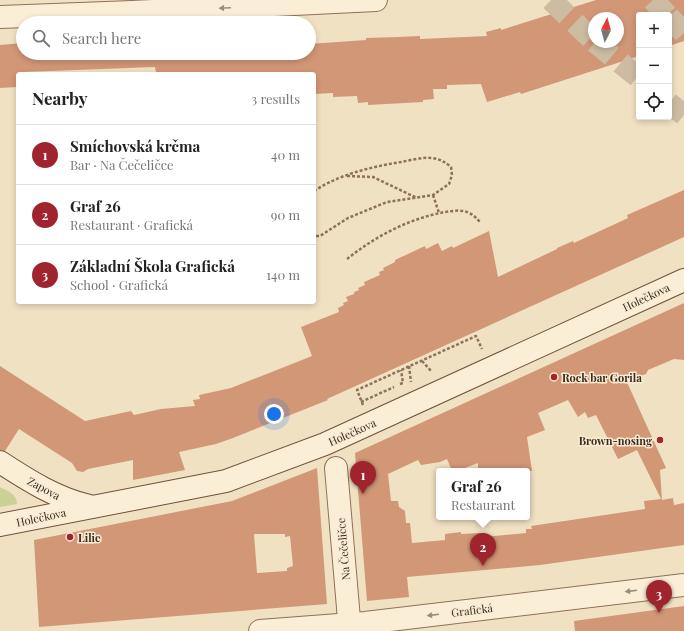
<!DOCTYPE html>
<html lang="en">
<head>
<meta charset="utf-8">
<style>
	:root { --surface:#fff; --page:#f6f6f6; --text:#222; --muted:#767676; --line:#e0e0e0; --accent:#a0242d }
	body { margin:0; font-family:"Playfair Display",serif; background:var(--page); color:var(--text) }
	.controls { position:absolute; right:12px; top:12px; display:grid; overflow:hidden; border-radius:4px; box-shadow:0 2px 6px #0003 }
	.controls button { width:36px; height:36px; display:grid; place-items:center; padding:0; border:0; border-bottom:1px solid var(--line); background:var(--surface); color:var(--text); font:20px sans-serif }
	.compass { position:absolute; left:588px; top:12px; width:36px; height:36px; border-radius:50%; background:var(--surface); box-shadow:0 2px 6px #0003; rotate:6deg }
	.you { position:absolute; left:274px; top:414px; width:14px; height:14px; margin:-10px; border:3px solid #fff; border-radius:50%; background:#1a73e8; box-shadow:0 0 0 6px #1a73e833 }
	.badge { display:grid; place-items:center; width:26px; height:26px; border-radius:50%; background:var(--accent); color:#fff; font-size:13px; font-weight:700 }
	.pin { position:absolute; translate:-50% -33px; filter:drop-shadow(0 1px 2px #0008) }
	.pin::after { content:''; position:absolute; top:21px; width:14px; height:12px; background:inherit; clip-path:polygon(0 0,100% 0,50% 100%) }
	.popup { position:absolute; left:436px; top:468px; width:94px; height:52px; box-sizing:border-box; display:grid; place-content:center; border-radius:4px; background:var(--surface); filter:drop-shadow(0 1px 3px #0005); font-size:13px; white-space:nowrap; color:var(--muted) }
	.popup b { font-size:15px; color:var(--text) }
	.popup::after { content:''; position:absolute; left:50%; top:100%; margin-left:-8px; border:8px solid transparent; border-top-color:var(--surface) }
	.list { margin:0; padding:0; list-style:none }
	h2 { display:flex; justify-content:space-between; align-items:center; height:52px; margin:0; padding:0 16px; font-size:17px }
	h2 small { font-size:13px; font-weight:400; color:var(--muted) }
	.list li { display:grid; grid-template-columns:26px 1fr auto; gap:12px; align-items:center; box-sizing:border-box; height:60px; padding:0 16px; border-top:1px solid var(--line) }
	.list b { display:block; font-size:15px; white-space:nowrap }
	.list p { margin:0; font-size:13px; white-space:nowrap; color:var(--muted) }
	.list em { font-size:13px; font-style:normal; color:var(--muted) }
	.icon { flex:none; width:22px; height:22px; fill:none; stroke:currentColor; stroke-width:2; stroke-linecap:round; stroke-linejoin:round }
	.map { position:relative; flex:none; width:684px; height:631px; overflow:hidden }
	.search { position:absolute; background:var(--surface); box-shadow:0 2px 6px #0003; left:16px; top:16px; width:300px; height:44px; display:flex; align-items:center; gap:10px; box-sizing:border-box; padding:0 14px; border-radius:22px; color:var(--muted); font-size:15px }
	.panel { position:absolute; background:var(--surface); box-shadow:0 2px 6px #0003; left:16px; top:72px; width:300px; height:232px; border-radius:4px }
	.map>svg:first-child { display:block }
</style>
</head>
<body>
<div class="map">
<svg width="684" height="631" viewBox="0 0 684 631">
	<rect width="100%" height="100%" fill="#f1e1c3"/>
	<path fill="#cdd096" d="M0,487C8,491 17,494 17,504L0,507Z"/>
	<g fill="#d29777" fill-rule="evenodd">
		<path d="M596,0H684V41L669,46V15H639V56L521,94L520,92L487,102L481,84L447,85V89H433L434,99L423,100V102L368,105V102L358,103L357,96L333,97V93L314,94V74H162V72H156L155,67L23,72V74H18V87L0,88V45L23,43V53H309V44L366,40V38L398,37L420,36V39L487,36L486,32L501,28V30ZM594,18H618V42H594Z"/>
		<polygon points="684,190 684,237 327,399 328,400 233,438 216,444 179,452 185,470 133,480 133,460 88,469 83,472 77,471 72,463 19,429 5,451 0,450 0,366 85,421 131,411 134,415 161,409 195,406 193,400 200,399 199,395 231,388 312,356 301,327 339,312 338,308 344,305 343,303 348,301 346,297 354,294 354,292 359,290 358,288 365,285 364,282 380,275 379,272 384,270 383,268 395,262 395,260 425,246 426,249 438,243 442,251 452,246 453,248 489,231 498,277 557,249 557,248 573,241 574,243 628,218 627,215"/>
		<path d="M684,303V360L674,359L648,370L646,374L626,380L666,468L660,470L662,500L673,498L674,505L684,503V545L540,565L407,577L409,597L367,601L355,453ZM568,400L578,417L585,412L588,418L596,415L618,459L637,450L661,499L644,501L645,509L531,526L532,529H526V533L484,537L480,533L461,534V532L445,534V540L412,543L410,523H406L405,511L399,507L398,501H391L388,474L418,460L421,465L440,462L447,459L452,471H457L478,463V471H532L527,437L545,430L538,413Z"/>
		<path d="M317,468L327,604L39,627L34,540L232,501ZM254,534H285V537L290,536L293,566L287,568V571L257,573Z"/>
		<polygon points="684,606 684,631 575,631 574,621"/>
	</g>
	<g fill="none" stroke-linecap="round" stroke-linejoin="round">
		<g stroke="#cdbca2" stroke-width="22" stroke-dasharray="22 11" stroke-linecap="butt">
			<polyline points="551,0 594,41"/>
			<polyline points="653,0 667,15"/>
			<polyline points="669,17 684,33"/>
			<polyline points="595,42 639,78"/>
			<polyline points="669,103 684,115"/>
		</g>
		<defs>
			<g id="street">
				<polyline points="0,17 132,12 376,0"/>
				<polyline points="336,468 350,631"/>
				<polyline points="260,631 365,623 684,585"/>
			</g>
			<g id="secondary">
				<path d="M0,462C29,481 56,498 89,506"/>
				<polyline points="0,525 226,481 325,444 684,280"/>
			</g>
		</defs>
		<use href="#street" stroke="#8d7158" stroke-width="24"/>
		<use href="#secondary" stroke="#6f523c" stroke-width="24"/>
		<g stroke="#8d7158" stroke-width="2.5" stroke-dasharray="3 2" stroke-linecap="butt">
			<polyline points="347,176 373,177 417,198"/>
			<path d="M314,191C340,174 371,167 401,162C411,160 422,157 432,158C440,159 445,162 451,167L452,175L449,184L433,195L387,202L348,218L320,236H314"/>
			<polyline points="433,195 439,213"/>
			<path d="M347,259C376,236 408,219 445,212C453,211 462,209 469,213C474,215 477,219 481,223"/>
			<polyline points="422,361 432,372"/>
			<polyline points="409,366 411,382"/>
			<polyline points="400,384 403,383 401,370"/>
			<polyline points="361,402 394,387"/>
			<polyline points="363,405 357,390 476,336 482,349"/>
		</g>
		<use href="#street" stroke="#fbeed7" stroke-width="22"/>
		<use href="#secondary" stroke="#fbeed7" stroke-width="22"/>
	</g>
	<defs><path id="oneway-solid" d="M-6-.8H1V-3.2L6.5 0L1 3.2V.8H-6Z"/></defs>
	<g fill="#9c8c7a">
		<use href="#oneway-solid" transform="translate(225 8) rotate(177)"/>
		<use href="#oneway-solid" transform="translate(631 591) rotate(173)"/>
		<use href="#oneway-solid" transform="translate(433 615) rotate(173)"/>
	</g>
	<g fill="#a0242d" stroke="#f8ebd3" stroke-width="1.5">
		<circle cx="554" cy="377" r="4"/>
		<circle cx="660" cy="440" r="4"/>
		<circle cx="70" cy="537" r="4"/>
	</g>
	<g text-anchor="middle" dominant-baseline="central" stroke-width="3" stroke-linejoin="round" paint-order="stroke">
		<g font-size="11" fill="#3c2a1d" stroke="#f8ebd3">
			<text transform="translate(646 297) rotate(-25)">Holečkova</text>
			<text transform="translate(352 432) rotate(-24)">Holečkova</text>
			<text transform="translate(44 488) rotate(28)">Zapova</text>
			<text transform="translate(41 517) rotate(-12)">Holečkova</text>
			<text transform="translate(343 549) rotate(-95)">Na Čečeličce</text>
			<text transform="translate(472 610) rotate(-7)">Grafická</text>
		</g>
		<g font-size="11" font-weight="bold" fill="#3c2a1d" stroke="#f8ebd3" text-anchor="start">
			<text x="562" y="377">Rock bar Gorila</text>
			<text x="652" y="440" text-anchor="end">Brown-nosing</text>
			<text x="78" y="537">Lilie</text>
		</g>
	</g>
</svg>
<div class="controls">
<button>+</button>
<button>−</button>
<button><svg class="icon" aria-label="locate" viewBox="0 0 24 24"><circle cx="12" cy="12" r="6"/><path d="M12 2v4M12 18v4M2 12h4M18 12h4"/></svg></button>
</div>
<svg class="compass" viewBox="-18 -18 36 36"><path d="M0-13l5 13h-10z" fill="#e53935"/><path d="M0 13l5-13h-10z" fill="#767676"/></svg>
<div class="you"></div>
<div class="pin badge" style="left:363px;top:494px">1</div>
<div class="pin badge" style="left:483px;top:566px">2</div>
<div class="popup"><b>Graf 26</b>Restaurant</div>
<div class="pin badge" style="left:659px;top:613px">3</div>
<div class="search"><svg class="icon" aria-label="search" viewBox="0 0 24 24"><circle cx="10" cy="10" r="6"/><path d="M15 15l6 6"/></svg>Search here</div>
<section class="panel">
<h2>Nearby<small>3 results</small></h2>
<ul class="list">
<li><span class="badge">1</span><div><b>Smíchovská krčma</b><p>Bar · Na Čečeličce</p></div><em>40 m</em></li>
<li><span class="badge">2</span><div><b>Graf 26</b><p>Restaurant · Grafická</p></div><em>90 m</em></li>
<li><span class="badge">3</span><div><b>Základní Škola Grafická</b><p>School · Grafická</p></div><em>140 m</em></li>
</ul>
</section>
</div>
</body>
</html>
